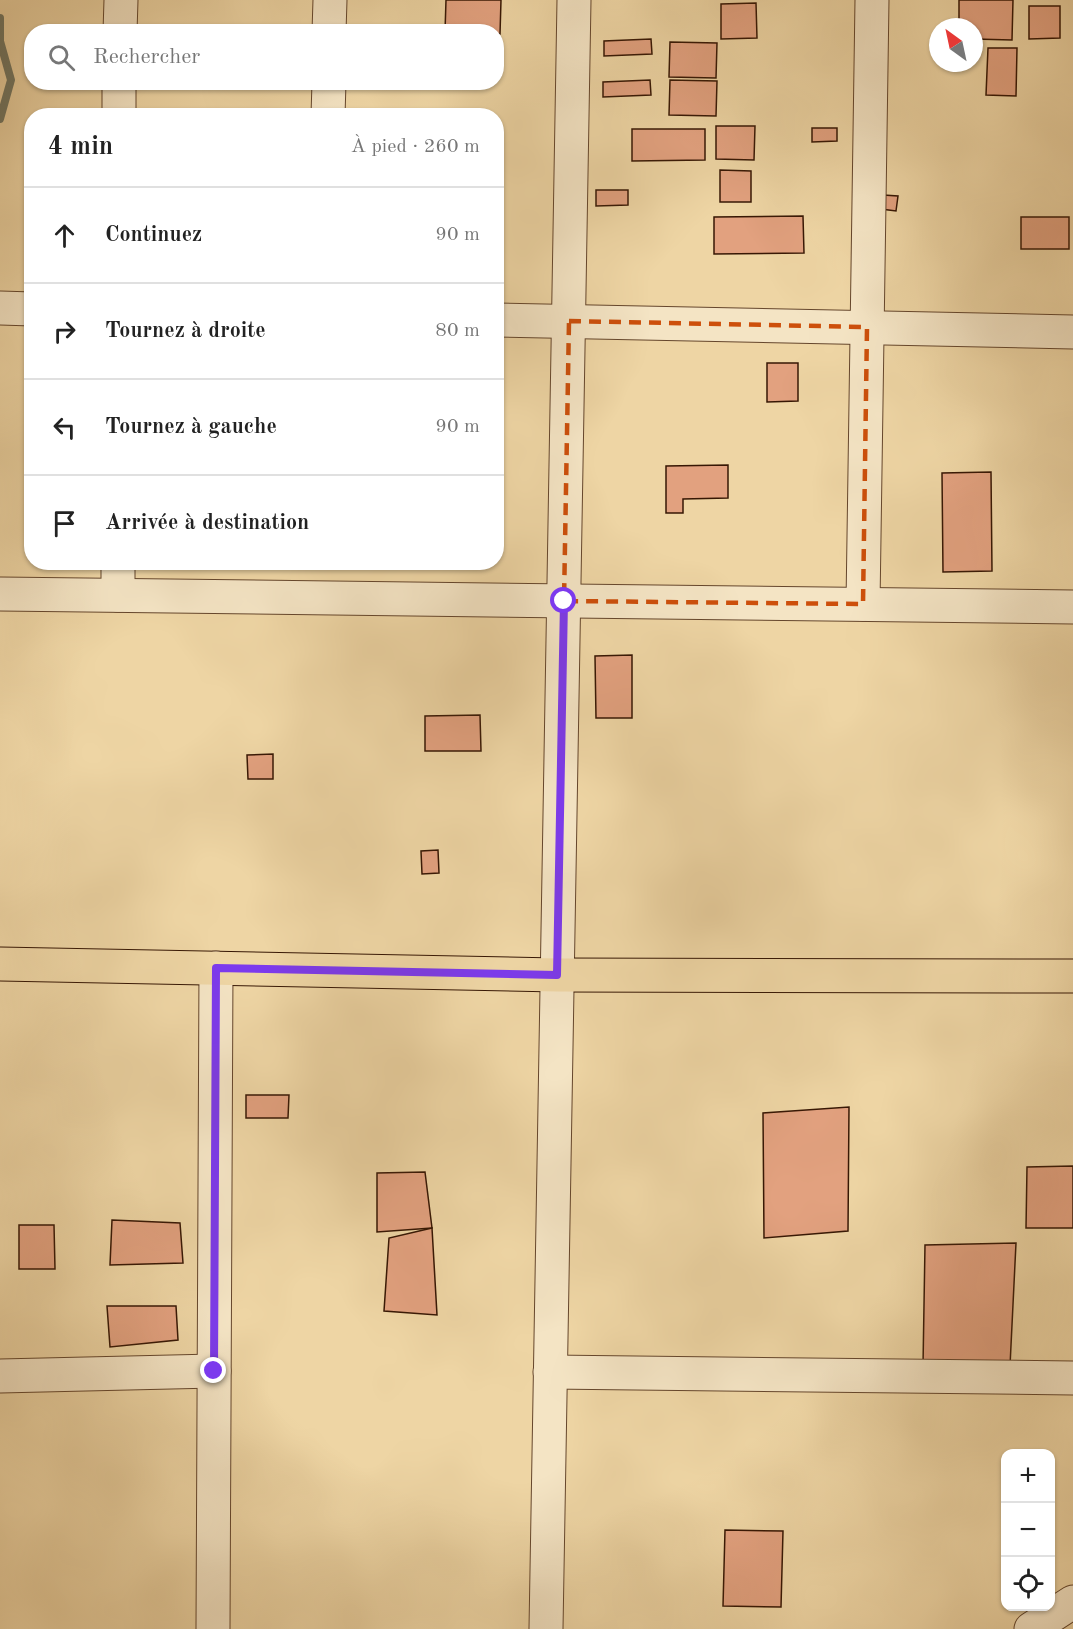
<!DOCTYPE html>
<html lang="fr">
<head>
<meta charset="utf-8">
<style>
	:root { --surface:#fff; --page:#f6f6f6; --text:#222; --muted:#767676; --line:#e0e0e0 }
	body { margin:0; font-family:"Old Standard TT",serif; background:var(--page); color:var(--text) }
	.controls { position:absolute; right:18px; bottom:18px; display:grid; overflow:hidden; border-radius:12px; box-shadow:0 2px 4px #0004 }
	.controls button { width:54px; height:54px; display:grid; place-items:center; padding:0; border:0; border-bottom:2px solid var(--line); background:var(--surface); color:var(--text); font:30px sans-serif }
	.compass { position:absolute; left:929px; top:18px; width:54px; height:54px; border-radius:50%; background:var(--surface); box-shadow:0 2px 4px #0004; rotate:327deg }
	.stop { position:absolute; width:18px; height:18px; margin:-14px; border:4px solid #7c3aed; border-radius:50%; background:#fff }
	.stop.end { background:#7c3aed; border-color:#fff; box-shadow:0 2px 6px #0008 }
	.list { margin:0; padding:0; list-style:none }
	h2 { display:flex; justify-content:space-between; align-items:center; height:78px; margin:0; padding:0 24px; font-size:26px }
	h2 small { font-size:20px; font-weight:400; color:var(--muted) }
	.list li { display:grid; grid-template-columns:39px 1fr auto; gap:18px; align-items:center; box-sizing:border-box; height:96px; padding:0 24px; border-top:2px solid var(--line) }
	.list b { display:block; font-size:22px; white-space:nowrap }
	.list em { font-size:20px; font-style:normal; color:var(--muted) }
	.icon { flex:none; width:33px; height:33px; fill:none; stroke:currentColor; stroke-width:2; stroke-linecap:round; stroke-linejoin:round }
	.map { position:relative; flex:none; width:1073px; height:1629px; overflow:hidden }
	.search { position:absolute; background:var(--surface); box-shadow:0 2px 4px #0004; left:24px; top:24px; width:480px; height:66px; display:flex; align-items:center; gap:15px; box-sizing:border-box; padding:0 21px; border-radius:24px; color:var(--muted); font-size:22px }
	.panel { position:absolute; background:var(--surface); box-shadow:0 2px 4px #0004; left:24px; top:108px; width:480px; height:462px; border-radius:24px }
	.map>svg:first-child { display:block }
</style>
</head>
<body>
<div class="map">
<svg width="1073" height="1629" viewBox="0 0 1073 1629">
	<rect width="100%" height="100%" fill="#eed5a4"/>
	<filter id="stains"><feTurbulence type="fractalNoise" baseFrequency=".00333" numOctaves="4"/><feColorMatrix values="0 0 0 0 .2 0 0 0 0 .09 0 0 0 0 .02 0 0 0 .5 -.17"/></filter>
	<radialGradient id="worn" r=".72"><stop offset=".6" stop-color="#630" stop-opacity="0"/><stop offset="1" stop-color="#630" stop-opacity=".3"/></radialGradient>
	<g fill="none" stroke-linecap="round" stroke-linejoin="round">
		<polyline stroke="#727865" stroke-width="8" points="0,18 0,41 11,80 0,119"/>
	</g>
	<g fill="#e2a17f" stroke="#371704" stroke-width="1.5">
		<polygon points="446,0 501,0 500,34 496,34 496,32 445,32"/>
		<polygon points="959,0 1013,0 1012,40 974,39 974,27 959,27"/>
		<polygon points="756,3 757,38 721,39 721,4"/>
		<polygon points="1029,6 1060,6 1060,38 1029,39"/>
		<polygon points="651,39 652,54 604,56 604,41"/>
		<polygon points="670,42 717,43 716,78 669,77"/>
		<polygon points="988,48 1017,48 1016,96 986,95"/>
		<polygon points="650,80 651,95 603,97 603,82"/>
		<polygon points="670,80 717,81 716,116 669,115"/>
		<rect x="179" y="82" width="36" height="7"/>
		<polygon points="716,126 755,126 754,160 716,159"/>
		<polygon points="812,128 837,128 837,141 812,142"/>
		<polygon points="632,129 705,129 705,160 632,161"/>
		<polygon points="720,170 751,171 751,202 720,202"/>
		<polygon points="596,190 628,190 628,205 596,206"/>
		<polygon points="883,195 898,196 896,211 881,209"/>
		<polygon points="803,216 804,253 714,254 714,217"/>
		<rect x="1021" y="217" width="48" height="32"/>
		<polygon points="767,363 798,363 798,401 767,402"/>
		<polygon points="728,465 728,498 683,499 683,513 666,513 666,466"/>
		<polygon points="991,472 992,571 943,572 942,473"/>
		<polygon points="632,655 632,718 596,718 595,656"/>
		<polygon points="480,715 481,751 425,751 425,716"/>
		<polygon points="273,754 273,779 248,779 247,755"/>
		<polygon points="438,850 439,873 422,874 421,851"/>
		<polygon points="246,1095 289,1095 288,1118 246,1118"/>
		<polygon points="849,1107 848,1231 764,1238 763,1113"/>
		<polygon points="1073,1166 1073,1228 1026,1228 1027,1167"/>
		<polygon points="425,1172 432,1228 377,1232 377,1173"/>
		<polygon points="112,1220 180,1223 183,1263 110,1265"/>
		<polygon points="19,1225 54,1225 55,1269 19,1269"/>
		<polygon points="432,1228 437,1315 384,1311 389,1238"/>
		<polygon points="1016,1243 1010,1366 923,1366 925,1245"/>
		<polygon points="107,1306 176,1306 178,1340 110,1347"/>
		<polygon points="725,1530 783,1531 781,1607 723,1606"/>
	</g>
	<g fill="none" stroke-linecap="round" stroke-linejoin="round">
		<defs>
			<g id="minor">
				<polyline points="120,32 121,0"/>
				<polyline points="329,32 330,0"/>
				<polyline points="119,116 119,82"/>
				<polyline points="328,116 329,82"/>
				<polyline points="0,308 32,309"/>
				<polyline points="496,320 1073,332"/>
				<polyline points="118,562 118,595"/>
				<polyline points="0,594 1073,607"/>
				<polyline points="863,604 872,0"/>
				<polyline points="550,1372 1073,1378"/>
				<polyline points="0,1376 214,1371"/>
				<polyline points="213,1629 216,968"/>
				<polyline points="546,1629 574,0"/>
				<polyline points="1031,1629 1073,1602"/>
			</g>
			<polyline id="major" points="0,964 557,975 1073,976"/>
		</defs>
		<use href="#minor" stroke="#65462c" stroke-width="35"/>
		<use href="#major" stroke="#371704" stroke-width="35"/>
		<use href="#minor" stroke="#f4e4c4" stroke-width="33"/>
		<use href="#major" stroke="#eed5a4" stroke-width="33"/>
	</g>
	<g fill="none" stroke-linecap="round" stroke-linejoin="round">
		<polyline stroke="#7c3aed" stroke-width="8" points="214,1371 216,968 557,975 564,601"/>
	</g>
	<path fill="none" stroke="#cd4f0b" stroke-width="4.5" stroke-dasharray="12 8" stroke-linejoin="round" d="M569,321L867,327L863,604L564,601Z"/>
	<rect width="100%" height="100%" filter="url(#stains)"/>
	<rect width="100%" height="100%" fill="url(#worn)"/>
</svg>
<div class="controls">
<button>+</button>
<button>−</button>
<button><svg class="icon" aria-label="locate" viewBox="0 0 24 24"><circle cx="12" cy="12" r="6"/><path d="M12 2v4M12 18v4M2 12h4M18 12h4"/></svg></button>
</div>
<svg class="compass" viewBox="-18 -18 36 36"><path d="M0-13l5 13h-10z" fill="#e53935"/><path d="M0 13l5-13h-10z" fill="#767676"/></svg>
<div class="stop" style="left:564px;top:601px"></div>
<div class="stop end" style="left:214px;top:1371px"></div>
<div class="search"><svg class="icon" aria-label="search" viewBox="0 0 24 24"><circle cx="10" cy="10" r="6"/><path d="M15 15l6 6"/></svg>Rechercher</div>
<section class="panel">
<h2>4 min<small>À pied · 260 m</small></h2>
<ul class="list">
<li><svg class="icon" aria-label="ahead" viewBox="0 0 24 24"><path d="M12 20V5M6 11l6-6 6 6"/></svg><div><b>Continuez</b></div><em>90 m</em></li>
<li><svg class="icon" aria-label="right" viewBox="0 0 24 24"><path d="M7 20v-9h11M14 6l5 5-5 5"/></svg><div><b>Tournez à droite</b></div><em>80 m</em></li>
<li><svg class="icon" aria-label="left" viewBox="0 0 24 24"><path d="M17 20v-9H6M10 6l-5 5 5 5"/></svg><div><b>Tournez à gauche</b></div><em>90 m</em></li>
<li><svg class="icon" aria-label="arrive" viewBox="0 0 24 24"><path d="M6 21V4h12l-3 4 3 4H6"/></svg><div><b>Arrivée à destination</b></div></li>
</ul>
</section>
</div>
</body>
</html>
